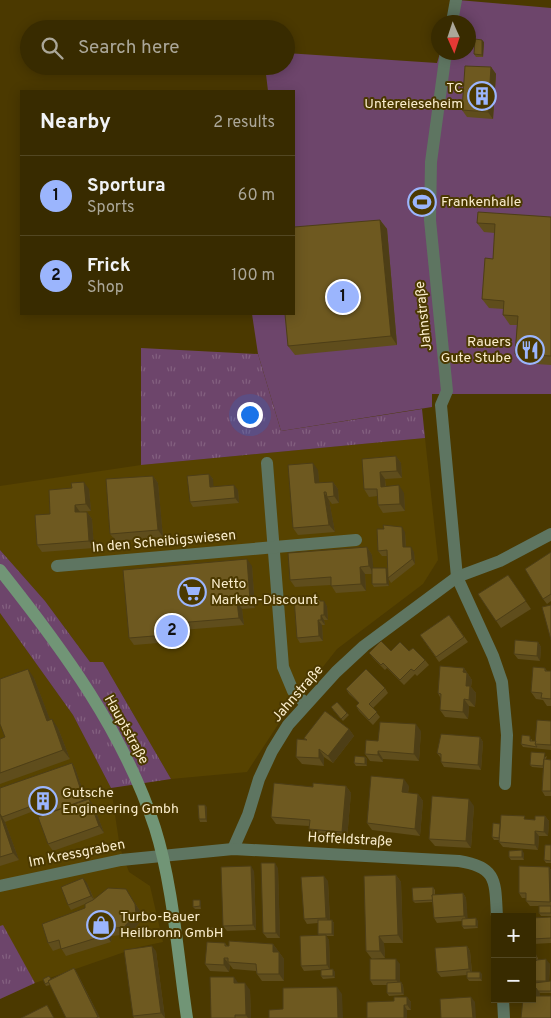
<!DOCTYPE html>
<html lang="en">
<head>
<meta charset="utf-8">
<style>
	:root { --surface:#382b00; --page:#3f330a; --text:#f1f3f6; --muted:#aba799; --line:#524722; --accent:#9bb5fd }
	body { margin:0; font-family:Overpass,sans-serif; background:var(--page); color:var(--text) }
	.controls { position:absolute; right:15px; bottom:15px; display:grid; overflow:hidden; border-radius:0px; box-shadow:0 2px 12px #0003 }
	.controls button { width:45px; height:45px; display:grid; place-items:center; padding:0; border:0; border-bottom:1px solid var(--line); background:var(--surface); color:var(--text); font:25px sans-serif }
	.compass { position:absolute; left:431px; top:15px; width:45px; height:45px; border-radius:50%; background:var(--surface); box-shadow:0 2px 12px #0003; rotate:177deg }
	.you { position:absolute; left:249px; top:414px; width:18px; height:18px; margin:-12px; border:4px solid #fff; border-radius:50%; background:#1a73e8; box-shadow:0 0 0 8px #1a73e833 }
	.badge { display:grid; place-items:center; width:32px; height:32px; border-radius:50%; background:var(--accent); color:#111; font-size:16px; font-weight:700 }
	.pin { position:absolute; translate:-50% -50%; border:2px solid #fff; box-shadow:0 1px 5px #0006 }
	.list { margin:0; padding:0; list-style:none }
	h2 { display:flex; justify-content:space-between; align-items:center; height:65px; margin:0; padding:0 20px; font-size:21px }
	h2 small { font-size:16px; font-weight:400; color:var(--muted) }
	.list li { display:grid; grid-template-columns:32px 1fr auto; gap:15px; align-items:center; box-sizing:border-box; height:80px; padding:0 20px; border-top:1px solid var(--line) }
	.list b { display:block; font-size:19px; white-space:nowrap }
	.list p { margin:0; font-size:16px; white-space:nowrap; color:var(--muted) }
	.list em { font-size:16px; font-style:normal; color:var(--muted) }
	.icon { flex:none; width:28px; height:28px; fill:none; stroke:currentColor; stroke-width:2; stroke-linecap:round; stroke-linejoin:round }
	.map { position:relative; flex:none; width:551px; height:1018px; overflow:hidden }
	.search { position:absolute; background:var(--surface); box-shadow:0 2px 12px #0003; left:20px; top:20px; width:275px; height:55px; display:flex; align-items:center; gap:12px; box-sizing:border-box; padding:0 18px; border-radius:28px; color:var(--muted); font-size:19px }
	.panel { position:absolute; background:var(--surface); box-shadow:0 2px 12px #0003; left:20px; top:90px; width:275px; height:225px; border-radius:0px }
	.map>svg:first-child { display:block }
</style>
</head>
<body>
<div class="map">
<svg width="551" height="1018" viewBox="0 0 551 1018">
	<defs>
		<pattern id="grass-tufts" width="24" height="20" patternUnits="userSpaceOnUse" patternTransform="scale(1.25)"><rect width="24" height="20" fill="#6d456b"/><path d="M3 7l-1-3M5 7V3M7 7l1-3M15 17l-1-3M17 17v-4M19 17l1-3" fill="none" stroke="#83607f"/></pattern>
	</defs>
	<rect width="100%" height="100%" fill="#4b3900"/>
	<g fill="#574300">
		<polygon points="425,438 438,560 423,584 337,649 281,720 247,772 171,779 103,662 90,662 45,601 0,550 0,486 141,465"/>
		<polygon points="0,613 73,715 111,788 120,848 129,872 150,886 163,942 139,947 35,983 0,999"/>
	</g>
	<g fill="url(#grass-tufts)">
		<polygon points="141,348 258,354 281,431 422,409 425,438 141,465"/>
		<polygon points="0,550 45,601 90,662 103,662 171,779 111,788 73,715 0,613"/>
		<polygon points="3,925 35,983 0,999 0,926"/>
	</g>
	<polygon fill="#6d456b" points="458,0 551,8 551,394 432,394 432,407 281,431 258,354 252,314 294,314 294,91 268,91 265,66 286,66 286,53 437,63 440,53 468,52 468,22 446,22"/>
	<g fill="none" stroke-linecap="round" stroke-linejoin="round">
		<g stroke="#5e7561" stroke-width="12">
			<polyline points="452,22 456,0"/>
			<polyline points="446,52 431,162 430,220 447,391 441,405 457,577 493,656 502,682 507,735 505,784"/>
			<polyline points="267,463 283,667 293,691 306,704"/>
			<polyline points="57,566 356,540"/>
			<polyline points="233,849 248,815 259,779 272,751 288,725 336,672 364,646 457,577 500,561 551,534"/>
			<path d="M0,886L121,860L233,849L459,861C498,867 495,882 497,917"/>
			<polyline points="503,999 504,1018"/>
		</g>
		<path stroke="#719576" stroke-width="12" d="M0,570C62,648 124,732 155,828C173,885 178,958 187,1018"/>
	</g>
	<g fill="#5f4d1c">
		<polygon points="484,42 483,57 476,57 474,54"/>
		<polygon points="491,67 496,74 493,119 467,117 462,110"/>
		<polygon points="551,217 551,365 522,363 515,354 517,325 510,325 503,315 504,309 489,308 482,299 493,259 495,233 484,232 477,223"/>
		<polygon points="380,220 387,229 397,345 295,355 288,346"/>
		<polygon points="396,456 401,463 402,478 385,479 386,486 404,493 405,511 383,513 378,505 378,496 369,497 364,489"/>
		<polygon points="318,470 319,483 333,482 338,489 339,503 332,504 329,500 335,532 298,535 293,528"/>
		<polygon points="209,474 213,479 213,486 238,490 239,503 193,507 190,502"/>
		<polygon points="153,476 158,483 163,537 116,541 110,534"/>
		<polygon points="89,489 91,511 80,512 87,512 92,519 94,548 42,552 37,545 50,514"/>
		<polygon points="405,532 406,547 414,552 415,564 391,583 388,578 389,586 374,587 372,584 372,574 365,574 366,591 336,593 331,585 295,587 290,580 367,547 372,555 373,568 386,568 388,570 387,556 382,556 378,551"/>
		<polygon points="551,552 551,601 547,604 543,599"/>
		<polygon points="252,566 255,608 242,609 244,625 182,630 183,641 134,645 129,638"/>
		<polygon points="508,575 531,609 501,628 478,594"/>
		<polygon points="322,601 327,606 328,620 324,620 325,625 322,625 323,641 300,643 297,638"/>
		<polygon points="449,615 468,642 439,662 420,635"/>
		<polygon points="538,642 541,647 540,661 518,659 514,654"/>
		<polygon points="391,651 409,651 425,660 429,665 417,676 415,674 404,685 387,668 385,670 373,658 369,653"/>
		<polygon points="464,668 472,680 471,687 476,693 475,707 469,706 468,719 445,717 440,710 440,697 438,693"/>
		<polygon points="545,668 547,671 551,671 551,706 547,706 543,700 536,699 531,692"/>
		<polygon points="34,678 50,720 58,728 70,759 0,784 0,739 5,737"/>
		<polygon points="385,688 388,693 373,708 380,717 373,725 359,711 356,706 359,703 349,694 346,689"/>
		<polygon points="333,710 347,713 349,715 343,721"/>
		<polygon points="551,721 551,750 523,747 521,744 532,739 532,741 536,741"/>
		<polygon points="349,729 354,736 333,763 324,757 324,766 302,764 296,757 305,740 304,738"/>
		<polygon points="421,731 419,761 383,759 383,762 370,761 365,754 378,741"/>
		<polygon points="480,737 483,742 481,770 444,767 441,762 441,758 437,753"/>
		<polygon points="547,756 546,759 551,760 551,796 545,796 542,791 543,768 532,767 530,765"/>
		<polygon points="365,757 367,759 367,766 356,766 354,763"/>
		<polygon points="72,763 75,768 86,800 94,806 104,833 53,851 48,844 39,809 5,822 19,860 0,866 0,788"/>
		<polygon points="346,786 351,793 347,839 314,836 309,829 309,826 276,824 271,817 313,787"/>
		<polygon points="409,786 408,793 418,794 423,801 420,836 372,830 367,823"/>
		<polygon points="474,806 471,848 435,846 429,839"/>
		<polygon points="207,807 207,822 200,822 199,819"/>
		<polygon points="545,816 549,821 548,836 539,836 538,850 503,847 499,842 499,840 494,840 492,837 527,819 535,820"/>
		<polygon points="551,845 551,863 546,863 544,860"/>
		<polygon points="524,853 524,860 511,860 509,857"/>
		<polygon points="549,867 551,870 551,916 541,916 539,913 539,906 530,906 526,901 526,898 522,898 519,893"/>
		<polygon points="278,868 280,938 267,938 263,933"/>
		<polygon points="254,871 256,930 227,931 223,926"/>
		<polygon points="396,875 401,882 403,943 384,943 385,958 372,959 366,951"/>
		<polygon points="328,881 330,920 332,920 334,923 334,936 326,936 329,940 330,969 335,972 335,978 323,979 321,976 321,970 304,971 301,966 319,936 318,934 318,923 307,924 304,919"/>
		<polygon points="87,883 94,899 126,889 140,911 141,921 130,934 112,936 111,942 66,956 61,948 53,951 48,943 85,908 85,904 71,910 68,905"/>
		<polygon points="433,887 435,890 435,895 463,893 466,898 467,918 478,921 478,928 464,929 462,926 462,921 437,923 434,918 433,902 415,903 413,901"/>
		<polygon points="201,902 201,909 195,909 193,907"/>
		<polygon points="551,917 551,943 533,944 534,950 532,950 532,918"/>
		<polygon points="220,930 220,937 213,937 211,935"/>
		<polygon points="225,943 227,946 273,944 284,959 284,981 262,981 257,974 256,971 233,969 230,965 229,972 210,971 205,964"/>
		<polygon points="467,946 470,951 472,972 482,974 482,981 469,981 467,978 467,975 441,977 437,972"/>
		<polygon points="156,951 165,1018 134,1018 133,1016"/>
		<polygon points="532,955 536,955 538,958 538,960 550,964 549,981 551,981 551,993 540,993 540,996 534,988 534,986 532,986"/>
		<polygon points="400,964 400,982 401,982 403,985 404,995 389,996 387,993 387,985 373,985 370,980"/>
		<polygon points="74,968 77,973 100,1018 66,1018 50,985 46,986 45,984 51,979"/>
		<polygon points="238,983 250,990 251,1018 211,1018"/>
		<polygon points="407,997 411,1002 411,1010 407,1010 407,1018 367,1018 394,1001"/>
	</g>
	<g fill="#4d3e16">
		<polygon points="482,40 484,42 483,57 482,55"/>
		<polygon points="491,67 496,74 493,119 488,112"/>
		<polygon points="380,220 387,229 397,345 391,336"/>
		<polygon points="396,456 401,463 402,478 397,471"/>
		<polygon points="313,463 318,470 320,490 315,483"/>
		<polygon points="380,472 385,479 386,494 381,487"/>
		<polygon points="209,474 213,479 214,492 210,487"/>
		<polygon points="153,476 158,483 163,537 158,530"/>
		<polygon points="84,482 89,489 91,511 86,504"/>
		<polygon points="333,482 338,489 339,503 334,496"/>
		<polygon points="234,485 238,490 239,503 235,498"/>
		<polygon points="399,485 404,493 405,511 400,504"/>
		<polygon points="324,492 329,500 335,532 329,525"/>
		<polygon points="75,505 80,512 75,512"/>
		<polygon points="87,512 92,519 94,548 89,541"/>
		<polygon points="402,527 405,532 406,552 403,547"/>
		<polygon points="367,547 372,555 374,574 369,566"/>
		<polygon points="411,547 414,552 415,564 412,559"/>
		<polygon points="247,559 252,566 255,608 250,600"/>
		<polygon points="360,567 365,574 366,591 361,584"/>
		<polygon points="386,568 388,570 389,586 387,584"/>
		<polygon points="324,601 327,606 328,620 324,615"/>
		<polygon points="237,602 242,609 244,625 239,618"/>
		<polygon points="321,615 324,620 325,625 321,620"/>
		<polygon points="318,620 322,625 323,641 319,636"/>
		<polygon points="177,623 182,630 183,641 178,634"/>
		<polygon points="538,642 541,647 540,661 537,656"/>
		<polygon points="464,668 472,680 471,687 476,693 475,707 469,700 463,672"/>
		<polygon points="28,669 34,678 54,730 47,721"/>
		<polygon points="464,699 469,706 468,719 463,712"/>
		<polygon points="52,719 58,728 70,759 63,750"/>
		<polygon points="416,724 421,731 419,761 414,754"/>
		<polygon points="349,729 354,736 333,763 328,756"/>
		<polygon points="480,737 483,742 481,770 478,765"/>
		<polygon points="319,749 324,757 324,766 319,758"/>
		<polygon points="378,751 383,759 383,762 378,755"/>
		<polygon points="365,757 367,759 367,766 365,764"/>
		<polygon points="72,763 75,768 89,808 85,803"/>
		<polygon points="404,779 409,786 407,799 402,792"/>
		<polygon points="346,786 351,793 347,839 342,832"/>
		<polygon points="418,794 423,801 420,836 415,829"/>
		<polygon points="89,799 94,806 104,833 99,826"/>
		<polygon points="469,799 474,806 471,848 466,841"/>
		<polygon points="205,805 207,807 207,822 206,819"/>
		<polygon points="0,814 5,822 19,860 13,853"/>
		<polygon points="545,816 549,821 548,836 544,832"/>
		<polygon points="535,831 539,836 538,850 535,845"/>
		<polygon points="522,850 524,853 524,860 522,857"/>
		<polygon points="275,863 278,868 280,938 276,933"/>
		<polygon points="251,866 254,871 256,930 253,925"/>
		<polygon points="549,867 551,870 551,902 550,902"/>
		<polygon points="396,875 401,882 403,943 398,935"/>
		<polygon points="324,876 328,881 330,923 326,918"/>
		<polygon points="83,878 87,883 94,900 91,896"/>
		<polygon points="126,889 140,911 141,921 130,934 124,927"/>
		<polygon points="463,893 466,898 468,921 464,916"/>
		<polygon points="200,900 201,902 201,909 200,906"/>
		<polygon points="476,918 478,921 478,928 476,926"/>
		<polygon points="332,920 334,923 334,936 332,934"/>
		<polygon points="218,928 220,930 220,937 218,934"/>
		<polygon points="107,929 112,936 111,942 106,935"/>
		<polygon points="326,935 329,940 330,970 327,965"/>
		<polygon points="379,936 384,943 385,958 380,951"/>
		<polygon points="273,944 279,952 273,952"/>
		<polygon points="152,946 156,951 165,1018 161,1013"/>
		<polygon points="467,946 470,951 472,974 469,969"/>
		<polygon points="279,952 284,959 284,981 279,974"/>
		<polygon points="224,958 230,965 229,972 224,965"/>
		<polygon points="396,959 400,964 400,985 396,980"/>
		<polygon points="546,959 550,964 549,986 546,981"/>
		<polygon points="74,968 77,973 100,1018 98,1017"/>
		<polygon points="333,969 335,972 335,978 333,976"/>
		<polygon points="480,972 482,974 482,981 480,978"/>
		<polygon points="234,977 239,984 234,983"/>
		<polygon points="401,982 403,985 404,995 402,993"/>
		<polygon points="245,983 250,990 251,1018 248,1018 246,1015"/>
		<polygon points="337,987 342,994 343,1018 338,1018"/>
		<polygon points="536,988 540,993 540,1001 536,996"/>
		<polygon points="407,997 411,1002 411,1010 407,1005"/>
		<polygon points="471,997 475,1002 476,1018 473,1018"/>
		<polygon points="404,1005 407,1010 407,1018 404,1018"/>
	</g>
	<g fill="#6e5920" stroke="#4d3e16">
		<polygon points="475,39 482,40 482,55 474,54"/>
		<polygon points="465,66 491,67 488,112 462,110"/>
		<polygon points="478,212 551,217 551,356 515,354 518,316 503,315 504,301 482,299 485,258 493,259 495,224 477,223"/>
		<polygon points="380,220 391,336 288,346 285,314 294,314 294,227"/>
		<polygon points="396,456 397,471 380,472 381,487 399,485 400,504 378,505 377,489 364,489 362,459"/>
		<polygon points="313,463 315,483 333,482 334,496 327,497 326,492 324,492 329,525 293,528 288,465"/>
		<polygon points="209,474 210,487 234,485 235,498 190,502 187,476"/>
		<polygon points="153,476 158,530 110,534 106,479"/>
		<polygon points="84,482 86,504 75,505 75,512 87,512 89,541 37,545 35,515 50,514 49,490 72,488 71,483"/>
		<polygon points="383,525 402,527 403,547 411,547 412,559 388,578 387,550 378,551 377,529 384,529"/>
		<polygon points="367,547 369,566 360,567 361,584 331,586 331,577 290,580 288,553"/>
		<polygon points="551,552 551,594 543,599 525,569"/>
		<polygon points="247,559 250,600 237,602 239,618 177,623 178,634 129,638 123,570"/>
		<polygon points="372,568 386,568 387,584 372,584"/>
		<polygon points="508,575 526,601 496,621 478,594"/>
		<polygon points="319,597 320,601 324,601 324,615 321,615 321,620 318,620 319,636 297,638 294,598"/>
		<polygon points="551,605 551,640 542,607"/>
		<polygon points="449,615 464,637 436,657 420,635"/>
		<polygon points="515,640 538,642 537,656 514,654"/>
		<polygon points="381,641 391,651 400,642 409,651 413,648 425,660 414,671 411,669 400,680 383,663 381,665 369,653"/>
		<polygon points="440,666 464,668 463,672 467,673 466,686 470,686 469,700 464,699 463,712 440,710 441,694 438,693"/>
		<polygon points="533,667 545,668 545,671 551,671 551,699 541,698 542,693 531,692"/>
		<polygon points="28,669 47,721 52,719 63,750 0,773 0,739 5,737 0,724 0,679"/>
		<polygon points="366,669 385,688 369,704 377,712 369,720 356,706 359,703 346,689"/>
		<polygon points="337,702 347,713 341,719 331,707"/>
		<polygon points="325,711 349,729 328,756 319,749 319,758 296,757 297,739 307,740 304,738"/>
		<polygon points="537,720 551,721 551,745 535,744"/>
		<polygon points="380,722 416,724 414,754 378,751 378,755 365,754 366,740 378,741"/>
		<polygon points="441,734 480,737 478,765 441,762 441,754 437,753"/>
		<polygon points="522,735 530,736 530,741 536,741 535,744 537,747 521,744"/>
		<polygon points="531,752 545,753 543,766 530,765"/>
		<polygon points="355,756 365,757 365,764 354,763"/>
		<polygon points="544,759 551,760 551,791 542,791"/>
		<polygon points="72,763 84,800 41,816 37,804 2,817 0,814 0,788"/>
		<polygon points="371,776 404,779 402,792 418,794 415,829 367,823"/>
		<polygon points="274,783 313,787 313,783 346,786 342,832 309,829 310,820 271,817"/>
		<polygon points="432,796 469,799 466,841 429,839"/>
		<polygon points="89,799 99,826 48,844 38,817"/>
		<polygon points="198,805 205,805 206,819 199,819"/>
		<polygon points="0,814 13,853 0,857"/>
		<polygon points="501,815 525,816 524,819 535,820 535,816 545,816 544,832 535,831 535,845 499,842"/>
		<polygon points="493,823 500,824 499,838 492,837"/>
		<polygon points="545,845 551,845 551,861 544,860"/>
		<polygon points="522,850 522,857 509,857 509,851"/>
		<polygon points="261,863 275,863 276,933 263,933"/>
		<polygon points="251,866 253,925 223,926 221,867"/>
		<polygon points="519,866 549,867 550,902 526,901 526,893 519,893"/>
		<polygon points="396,875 398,935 379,936 380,951 366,951 364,876"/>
		<polygon points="324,876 326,918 304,919 301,877"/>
		<polygon points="83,878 91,896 68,905 61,887"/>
		<polygon points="433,887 433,895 432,895 433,900 413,901 412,888"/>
		<polygon points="108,888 126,889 135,904 136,914 124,927 107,929 106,935 61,949 59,940 48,943 42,924 85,908 85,904 93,900"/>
		<polygon points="463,893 464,916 434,918 432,895"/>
		<polygon points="193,900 200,900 200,906 193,907"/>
		<rect x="539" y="906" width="12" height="7"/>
		<polygon points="551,917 551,938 532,939 532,918"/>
		<polygon points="476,918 476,926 462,926 462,919"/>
		<rect x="318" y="920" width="14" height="14"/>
		<polygon points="211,928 218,928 218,934 211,935"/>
		<polygon points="326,935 327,965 301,966 300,936"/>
		<polygon points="229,941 273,944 273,952 279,952 279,974 257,974 256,964 228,962 228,958 224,958 224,965 205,964 207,942 225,943 225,946 229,946"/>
		<polygon points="152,946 161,1013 133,1016 124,950"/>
		<polygon points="467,946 469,969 437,972 435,948"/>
		<rect x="532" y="955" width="4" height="6"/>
		<rect x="370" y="959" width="26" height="21"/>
		<polygon points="546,959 546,981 532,981 532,963 534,963 537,960"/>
		<polygon points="74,968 98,1017 96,1018 66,1018 48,981"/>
		<polygon points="333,969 333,976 321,976 321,970"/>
		<rect x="467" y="972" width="13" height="6"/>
		<polygon points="49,976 51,979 48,981 49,982 45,984 43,979"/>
		<polygon points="210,977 234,977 234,983 245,983 246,1015 235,1015 235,1018 211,1018"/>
		<polygon points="551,981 551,991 538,991 536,988 534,988 534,983"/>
		<polygon points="401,982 402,993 387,993 387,983"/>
		<polygon points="337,987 338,1018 269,1018 269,1010 283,1009 283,988"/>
		<polygon points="532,988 536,988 536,996 551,996 551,1018 521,1018 523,999 532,999"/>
		<polygon points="394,997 407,997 407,1005 404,1005 404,1018 367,1018 367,1002 394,1001"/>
		<polygon points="471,997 473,1018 441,1018 440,999"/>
		<polygon points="47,1005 54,1018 21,1018"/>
	</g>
	<defs>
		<symbol id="building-ring" viewBox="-11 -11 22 22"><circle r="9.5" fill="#4b3900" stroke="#9bb5fd" stroke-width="1.5"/><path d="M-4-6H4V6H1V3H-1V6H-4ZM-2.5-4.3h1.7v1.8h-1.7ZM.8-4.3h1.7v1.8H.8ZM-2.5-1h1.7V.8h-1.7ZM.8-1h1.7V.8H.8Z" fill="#9bb5fd"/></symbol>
		<symbol id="stadium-ring" viewBox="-11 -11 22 22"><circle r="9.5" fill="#4b3900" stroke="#9bb5fd" stroke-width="1.5"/><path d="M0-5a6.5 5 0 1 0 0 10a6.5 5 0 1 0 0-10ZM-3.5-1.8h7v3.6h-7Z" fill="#9bb5fd"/></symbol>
		<symbol id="restaurant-ring" viewBox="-11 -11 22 22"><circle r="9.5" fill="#4b3900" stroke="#9bb5fd" stroke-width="1.5"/><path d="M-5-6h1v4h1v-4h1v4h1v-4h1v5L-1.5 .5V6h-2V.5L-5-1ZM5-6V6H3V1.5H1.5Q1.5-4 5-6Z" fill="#9bb5fd"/></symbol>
		<symbol id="supermarket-ring" viewBox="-11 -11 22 22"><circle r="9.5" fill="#4b3900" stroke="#9bb5fd" stroke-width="1.5"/><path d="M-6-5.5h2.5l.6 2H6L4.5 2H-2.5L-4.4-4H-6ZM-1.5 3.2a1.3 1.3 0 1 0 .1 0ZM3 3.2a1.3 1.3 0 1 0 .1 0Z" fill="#9bb5fd"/></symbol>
		<symbol id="shop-ring" viewBox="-11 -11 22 22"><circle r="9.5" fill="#4b3900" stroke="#9bb5fd" stroke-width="1.5"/><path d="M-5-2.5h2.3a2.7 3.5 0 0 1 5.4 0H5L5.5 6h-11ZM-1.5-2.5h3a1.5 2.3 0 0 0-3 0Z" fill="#9bb5fd"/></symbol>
	</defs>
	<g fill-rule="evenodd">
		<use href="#building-ring" x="466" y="80" width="32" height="32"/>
		<use href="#stadium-ring" x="406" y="186" width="32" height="32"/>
		<use href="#restaurant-ring" x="514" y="334" width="32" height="32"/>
		<use href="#supermarket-ring" x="176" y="576" width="32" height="32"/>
		<use href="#building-ring" x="27" y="785" width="32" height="32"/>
		<use href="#shop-ring" x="85" y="909" width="32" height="32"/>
	</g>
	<g text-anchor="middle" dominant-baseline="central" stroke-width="4" stroke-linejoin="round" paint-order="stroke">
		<g font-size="14" fill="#faedcc" stroke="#4b3900" text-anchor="start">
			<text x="463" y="88" text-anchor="end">TC<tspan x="463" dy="16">Untereieseheim</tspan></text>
			<text x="441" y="202">Frankenhalle</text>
			<text x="511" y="342" text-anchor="end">Rauers<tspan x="511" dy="16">Gute Stube</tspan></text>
			<text x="211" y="584">Netto<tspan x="211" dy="16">Marken-Discount</tspan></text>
			<text x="62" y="793">Gutsche<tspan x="62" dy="16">Engineering Gmbh</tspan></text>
			<text x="120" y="917">Turbo-Bauer<tspan x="120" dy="16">Heilbronn GmbH</tspan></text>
		</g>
		<g font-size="14" fill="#faedcc" stroke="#4b3900">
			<text transform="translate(424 316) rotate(-96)">Jahnstraße</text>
			<text transform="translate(164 542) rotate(-5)">In den Scheibigswiesen</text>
			<text transform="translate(298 694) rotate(-49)">Jahnstraße</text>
			<text transform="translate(126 730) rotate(61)">Hauptstraße</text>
			<text transform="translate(350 840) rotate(3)">Hoffeldstraße</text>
			<text transform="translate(77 854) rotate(-11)">Im Kressgraben</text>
		</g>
	</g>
</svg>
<div class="controls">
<button>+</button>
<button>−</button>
</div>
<svg class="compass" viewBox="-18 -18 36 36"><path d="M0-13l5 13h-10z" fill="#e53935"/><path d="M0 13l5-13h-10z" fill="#aba799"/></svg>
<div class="you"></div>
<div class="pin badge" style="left:343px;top:297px">1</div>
<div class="pin badge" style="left:172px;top:631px">2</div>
<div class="search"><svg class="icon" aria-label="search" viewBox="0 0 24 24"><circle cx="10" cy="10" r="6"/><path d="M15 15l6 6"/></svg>Search here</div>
<section class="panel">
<h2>Nearby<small>2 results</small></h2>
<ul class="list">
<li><span class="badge">1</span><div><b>Sportura</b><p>Sports</p></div><em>60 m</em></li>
<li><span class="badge">2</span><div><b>Frick</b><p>Shop</p></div><em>100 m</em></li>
</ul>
</section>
</div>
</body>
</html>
